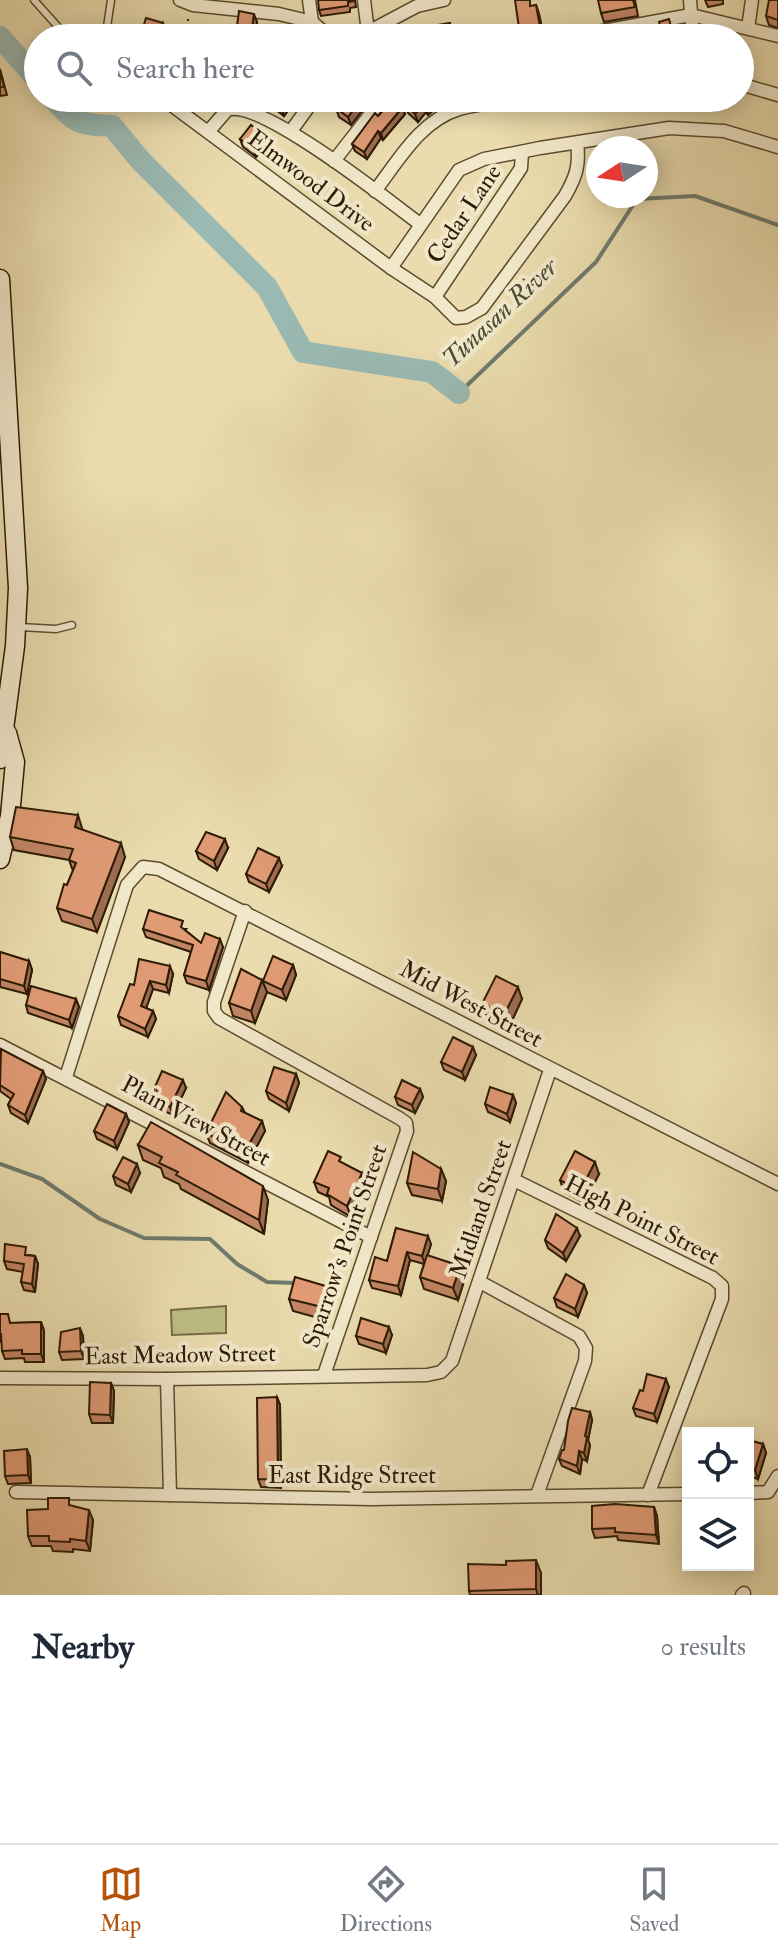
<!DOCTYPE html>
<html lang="en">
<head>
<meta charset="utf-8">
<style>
	:root { --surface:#fff; --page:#f6f6f7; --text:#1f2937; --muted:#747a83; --line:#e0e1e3; --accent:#b45309 }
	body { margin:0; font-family:"IM FELL Double Pica",serif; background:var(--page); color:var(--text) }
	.controls { position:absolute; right:24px; bottom:24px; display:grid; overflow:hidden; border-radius:0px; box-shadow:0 4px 20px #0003 }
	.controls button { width:72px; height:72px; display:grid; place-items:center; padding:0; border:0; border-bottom:2px solid var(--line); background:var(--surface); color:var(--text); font:40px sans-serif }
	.compass { position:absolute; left:586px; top:136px; width:72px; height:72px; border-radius:50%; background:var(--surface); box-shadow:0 4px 20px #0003; rotate:258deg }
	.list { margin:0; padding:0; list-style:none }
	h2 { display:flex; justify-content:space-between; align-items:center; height:104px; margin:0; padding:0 32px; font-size:34px }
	h2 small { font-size:26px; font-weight:400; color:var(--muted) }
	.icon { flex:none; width:44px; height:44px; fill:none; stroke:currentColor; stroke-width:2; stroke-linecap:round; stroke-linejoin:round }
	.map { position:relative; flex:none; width:778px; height:1595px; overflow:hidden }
	.search { position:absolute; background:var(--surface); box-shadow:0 4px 20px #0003; left:24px; right:24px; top:24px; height:88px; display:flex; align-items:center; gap:20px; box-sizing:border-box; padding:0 28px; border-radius:44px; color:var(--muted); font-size:30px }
	.sheet { height:248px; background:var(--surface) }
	nav { display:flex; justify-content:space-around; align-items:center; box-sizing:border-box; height:112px; border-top:2px solid var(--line); background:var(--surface); font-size:22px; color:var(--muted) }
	nav a { display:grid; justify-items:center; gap:4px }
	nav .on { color:var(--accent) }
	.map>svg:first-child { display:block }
</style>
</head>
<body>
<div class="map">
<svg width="778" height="1595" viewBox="0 0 778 1595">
	<rect width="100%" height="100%" fill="#eadcae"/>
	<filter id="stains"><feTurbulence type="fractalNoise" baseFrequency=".0025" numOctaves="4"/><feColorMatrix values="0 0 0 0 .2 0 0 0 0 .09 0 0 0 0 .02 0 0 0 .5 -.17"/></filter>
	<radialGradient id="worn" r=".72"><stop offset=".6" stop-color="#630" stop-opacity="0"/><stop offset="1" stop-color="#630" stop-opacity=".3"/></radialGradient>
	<polygon fill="#bfbe85" stroke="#766c45" stroke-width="2" points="226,1306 226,1333 172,1335 171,1310"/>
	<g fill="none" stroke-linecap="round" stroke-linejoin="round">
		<g stroke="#6e7a6d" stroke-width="4">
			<polyline points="459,393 596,262 637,199 695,196 778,225"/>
			<polyline points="0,1164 42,1179 100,1219 144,1238 210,1239 237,1264 267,1282 296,1283"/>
		</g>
		<g stroke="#9abab3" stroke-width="22">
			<polyline points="0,37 38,80"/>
			<path d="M53,98C74,123 80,125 112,126L140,160L267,287L303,352L432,372L459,393"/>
		</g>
		<defs>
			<g id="lane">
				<polyline points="34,0 68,38"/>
				<polyline points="97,38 107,27 111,0"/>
				<polyline points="20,627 56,629 72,625"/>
			</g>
			<g id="street">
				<polyline points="180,0 193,5 279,14 312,22 331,38"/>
				<polyline points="309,0 312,22"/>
				<polyline points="364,0 368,32"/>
				<polyline points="690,0 693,38"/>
				<polyline points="748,28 752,0"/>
				<polyline points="363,38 368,32 417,6 444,0"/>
				<polyline points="565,38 691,15 778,36"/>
				<polyline points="740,84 778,95"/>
				<path d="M162,98L391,268L435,297L456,318L466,317L482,308L565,196C576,177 580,165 577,143"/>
				<polyline points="291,131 315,98"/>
				<path d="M208,132L227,110C259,97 390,202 420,224"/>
				<polyline points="334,161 383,98"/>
				<path d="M375,191C399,160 420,121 459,109C481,103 505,102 528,98"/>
				<polyline points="391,268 459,170 484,159 540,148 669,128 724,131 778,147"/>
				<polyline points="435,297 521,168 522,152"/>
				<polyline points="245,911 214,1002 214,1011 219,1018 399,1118 406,1123 407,1131 324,1375"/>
				<polyline points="0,1045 371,1237"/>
				<polyline points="66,1077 127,885 143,867 159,869 778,1184"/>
				<polyline points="514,1180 713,1278 722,1286 722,1299 648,1495"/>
				<polyline points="480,1282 579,1336 586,1348 585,1361 537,1495"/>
				<polyline points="0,1378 167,1379 427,1375 441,1372 452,1361 550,1070"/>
				<polyline points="167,1379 170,1495"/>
				<polyline points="16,1492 371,1499 688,1494"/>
				<polyline points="748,1493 768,1492 778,1476"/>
				<polyline points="742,1595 744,1593"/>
			</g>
			<g id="secondary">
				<polyline points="0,279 18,588 15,646 0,759"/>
				<polyline points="0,859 10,816 15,762 7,733"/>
			</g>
		</defs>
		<use href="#lane" stroke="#5c4b2f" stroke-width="9"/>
		<use href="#street" stroke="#5c4b2f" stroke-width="15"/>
		<use href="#secondary" stroke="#2d1b05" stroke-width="21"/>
		<polyline stroke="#2d1b05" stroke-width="2" stroke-dasharray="2 4" stroke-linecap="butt" points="182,38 189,17"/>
		<use href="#lane" stroke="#f1e8ca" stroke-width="6"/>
		<use href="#street" stroke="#f1e8ca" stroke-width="12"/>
		<use href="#secondary" stroke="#f1e8ca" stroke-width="18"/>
	</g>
	<g fill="#c18565" stroke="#2d1b05" stroke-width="2">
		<polygon points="355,0 356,7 350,8 350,12 321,16 319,10"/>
		<polygon points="635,0 638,16 604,22 601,13"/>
		<polygon points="705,0 723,0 723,4 708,7"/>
		<polygon points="778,0 778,28 769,25 766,16"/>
		<polygon points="536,5 539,14 544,38 528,38 528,36 522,36 519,28 532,6"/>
		<polygon points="257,22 255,36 240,34 237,26"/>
		<polygon points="0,69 7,95 0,96"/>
		<polygon points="268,98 294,102 284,116 271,106"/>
		<polygon points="342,98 372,98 351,125 339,117 336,108"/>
		<polygon points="411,98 470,98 456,101 435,109 428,115 426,112 418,122 408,113 405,105"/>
		<polygon points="402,108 405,114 383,140 381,138 367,159 355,151 352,144 378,116"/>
		<polygon points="240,139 267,143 256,157 243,147"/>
		<polygon points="82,829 125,857 97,932 62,921 57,908 73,871 69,860 14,850 10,837"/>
		<polygon points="228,848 217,870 199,859 196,851"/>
		<polygon points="282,866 269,892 249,882 246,874"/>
		<polygon points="143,929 186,929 185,930 201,943 223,947 209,990 187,983 184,975 191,952 146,937"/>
		<polygon points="0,952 29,961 32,970 27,994 0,987"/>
		<polygon points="293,965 296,975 286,1000 267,992 255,1023 233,1016 229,1003 263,981"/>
		<polygon points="173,974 169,993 153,989 146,1008 153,1011 156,1019 148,1037 121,1025 118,1016 134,985"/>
		<polygon points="76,999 79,1007 72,1028 28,1013 26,1005"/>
		<polygon points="522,999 509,1027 487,1016 482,1004"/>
		<polygon points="0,1050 43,1071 46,1079 28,1123 11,1113 8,1105 11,1099 0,1091"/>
		<polygon points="476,1055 465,1080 444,1070 441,1062"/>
		<polygon points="296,1074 299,1083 289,1111 269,1099 266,1091"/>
		<polygon points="186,1088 173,1115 153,1106 150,1098"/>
		<polygon points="420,1089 423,1097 415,1113 398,1105 395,1097"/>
		<polygon points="513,1095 516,1103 510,1122 488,1112 485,1104"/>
		<polygon points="242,1107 245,1113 262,1121 265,1131 248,1163 210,1143 206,1133"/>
		<polygon points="126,1114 129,1122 117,1149 97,1139 94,1131"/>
		<polygon points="138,1145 268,1200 264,1234 181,1189 179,1184 164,1177 161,1168 143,1160"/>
		<polygon points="343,1164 362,1173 366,1184 351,1217 331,1205 329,1197 318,1192 314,1182"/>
		<polygon points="441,1169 446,1181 442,1201 412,1195 407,1183"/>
		<polygon points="140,1173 131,1192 116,1185 113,1176"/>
		<polygon points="599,1174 584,1203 564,1192 560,1180"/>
		<polygon points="396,1228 431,1244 427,1256 460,1266 465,1278 458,1300 424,1289 420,1277 424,1264 410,1260 401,1295 372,1288 369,1280 387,1261"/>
		<polygon points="580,1236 566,1261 548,1248 545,1240"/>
		<polygon points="29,1255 35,1256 38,1264 35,1292 24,1290 21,1282 23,1272 7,1269 4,1261"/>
		<polygon points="584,1285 587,1293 578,1317 557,1307 554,1298"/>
		<polygon points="329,1287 333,1299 326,1320 293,1311 289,1299"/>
		<polygon points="0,1314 11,1323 41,1322 44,1331 44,1362 25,1362 24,1358 5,1359 2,1351 2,1342 0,1342"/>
		<polygon points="392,1335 386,1353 359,1344 356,1336"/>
		<polygon points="83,1336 84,1359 62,1360 59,1352"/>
		<polygon points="111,1383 114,1391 113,1423 92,1423 89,1414"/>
		<polygon points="669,1387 657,1422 636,1416 633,1408 643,1391"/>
		<polygon points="277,1397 280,1405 281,1488 261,1487 258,1479"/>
		<polygon points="590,1412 592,1420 588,1440 590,1445 587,1461 582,1459 580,1474 562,1466 559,1459"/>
		<polygon points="748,1440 763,1444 766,1453 758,1479 748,1476"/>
		<polygon points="30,1457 31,1483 8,1484 5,1476"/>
		<polygon points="72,1506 93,1520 90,1551 73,1549 73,1552 53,1551 51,1546 32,1546 28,1536 48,1509"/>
		<polygon points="654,1507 657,1516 659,1544 618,1540 617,1536 595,1538 592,1529"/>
		<polygon points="541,1573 541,1595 470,1595 469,1591"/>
	</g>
	<g fill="#9d6c52" stroke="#2d1b05" stroke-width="2">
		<polygon points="536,5 539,14 544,38 542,38"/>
		<polygon points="254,14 257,22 255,36 252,28"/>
		<polygon points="163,23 166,31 164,38 158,38"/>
		<polygon points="288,98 293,98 294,102 284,116 281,108"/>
		<polygon points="362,98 372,98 351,125 348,117"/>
		<polygon points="432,101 435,109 428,115 425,106"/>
		<polygon points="423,104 426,112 418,122 415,114"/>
		<polygon points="402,108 405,114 383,140 381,133"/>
		<polygon points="378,131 381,138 367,159 364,152"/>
		<polygon points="264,135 267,143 256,157 253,148"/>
		<polygon points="78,815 82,828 80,840 75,827"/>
		<polygon points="225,839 228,848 217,870 214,861"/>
		<polygon points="121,843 125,857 97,932 92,919"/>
		<polygon points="279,858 282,866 269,892 266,884"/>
		<polygon points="220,939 223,947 209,990 206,981"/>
		<polygon points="29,961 32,970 27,994 24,986"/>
		<polygon points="293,965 296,975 286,1000 282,990"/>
		<polygon points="170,966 173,974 169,993 166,985"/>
		<polygon points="262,980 267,992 255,1023 251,1011"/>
		<polygon points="150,981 153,989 144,1014 141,1006"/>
		<polygon points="518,987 522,999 509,1027 504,1015"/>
		<polygon points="76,999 79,1007 72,1028 69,1020"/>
		<polygon points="153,1011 156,1019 148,1037 145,1029"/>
		<polygon points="473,1047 476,1055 465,1080 462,1072"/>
		<polygon points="43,1071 46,1079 28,1123 25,1115"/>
		<polygon points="296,1074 299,1083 289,1111 286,1103"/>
		<polygon points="183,1080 186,1088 173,1115 170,1107"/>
		<polygon points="420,1089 423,1097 415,1113 412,1105"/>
		<polygon points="513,1095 516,1103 510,1122 507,1114"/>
		<polygon points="126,1114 129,1122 117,1149 114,1141"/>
		<polygon points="262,1121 265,1131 248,1163 244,1153"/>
		<polygon points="595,1162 599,1174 584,1203 580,1191"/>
		<polygon points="137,1164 140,1173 131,1192 128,1184"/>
		<polygon points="441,1169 446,1181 442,1201 438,1189"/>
		<polygon points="362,1173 366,1184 351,1217 347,1206"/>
		<polygon points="263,1186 268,1200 264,1234 259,1220"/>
		<polygon points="577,1228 580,1236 566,1261 563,1253"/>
		<polygon points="428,1236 431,1244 425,1264 422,1256"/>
		<polygon points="407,1252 410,1260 401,1295 398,1286"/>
		<polygon points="35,1256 38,1264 35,1292 32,1284"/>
		<polygon points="460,1266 465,1278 458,1300 453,1288"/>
		<polygon points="584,1285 587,1293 578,1317 575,1309"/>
		<polygon points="329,1287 333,1299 326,1320 322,1307"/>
		<polygon points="41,1322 44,1331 44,1362 41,1354"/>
		<polygon points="389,1327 392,1335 386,1353 383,1344"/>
		<polygon points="80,1328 83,1336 84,1359 81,1351"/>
		<polygon points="666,1379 669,1387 657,1422 654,1414"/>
		<polygon points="111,1383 114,1391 113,1423 110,1415"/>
		<polygon points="277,1397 280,1405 281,1488 278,1480"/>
		<polygon points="590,1412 592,1420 588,1440 590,1445 587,1461 584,1453 585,1436"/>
		<polygon points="763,1444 766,1453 758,1479 755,1470"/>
		<polygon points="27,1449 30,1457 31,1483 28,1475"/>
		<polygon points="579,1451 582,1459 580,1474 577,1466"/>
		<polygon points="654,1507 657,1516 659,1544 656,1535"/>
		<polygon points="89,1510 93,1520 90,1551 86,1541"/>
		<polygon points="536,1560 541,1573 541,1595 538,1595 536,1589"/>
	</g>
	<g fill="#e09b75" stroke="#2d1b05" stroke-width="2">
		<polygon points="318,0 353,0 354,1 348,2 348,6 319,10"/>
		<polygon points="515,0 530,0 530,6 536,5 542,38 528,38 526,28 519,28"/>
		<polygon points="598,0 633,0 635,7 601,13"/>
		<polygon points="769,0 778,0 778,20 766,16"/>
		<polygon points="239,11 254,14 252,28 237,26"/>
		<polygon points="146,18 163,23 158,38 140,37"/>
		<polygon points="669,19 674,38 663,38 659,22"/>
		<polygon points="450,23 452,38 433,38 431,26"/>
		<polygon points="638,25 642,38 575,38 611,33 610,30"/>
		<polygon points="0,71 4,87 0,87"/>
		<polygon points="268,98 288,98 281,108"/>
		<polygon points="343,98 362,98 348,117 336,108"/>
		<polygon points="411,98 439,98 432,101 425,106 423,104 415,114 405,105"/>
		<polygon points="394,99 402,108 381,133 378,131 364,152 352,144 375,113 378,116"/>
		<polygon points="251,125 264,135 253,148 240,139"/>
		<polygon points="16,807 78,815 75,827 121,843 92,919 57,908 64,884 67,885 76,863 69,860 73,849 10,837"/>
		<polygon points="206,832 225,839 214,861 196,851"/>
		<polygon points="258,848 279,858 266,884 246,874"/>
		<polygon points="149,910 183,921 181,927 201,943 205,933 220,939 206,981 184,975 193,945 143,929"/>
		<polygon points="0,952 29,961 24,986 0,979"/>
		<polygon points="273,956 293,965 282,990 263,981"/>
		<polygon points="139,959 170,966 166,985 150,981 141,1006 153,1011 145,1029 118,1016 130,984 134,985"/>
		<polygon points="241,969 262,980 251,1011 229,1003"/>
		<polygon points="496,976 518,987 504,1015 482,1004"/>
		<polygon points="31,986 76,999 69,1020 26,1005"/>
		<polygon points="453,1037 473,1047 462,1072 441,1062"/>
		<polygon points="1,1049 43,1071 25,1115 8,1105 14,1094 0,1085"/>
		<polygon points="274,1067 296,1074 286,1103 266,1091"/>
		<polygon points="162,1071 183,1080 170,1107 150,1098"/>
		<polygon points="402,1080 420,1089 412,1105 395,1097"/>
		<polygon points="490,1087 513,1095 507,1114 485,1104"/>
		<polygon points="226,1092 242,1107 241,1111 262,1121 244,1153 206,1133"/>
		<polygon points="107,1104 126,1114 114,1141 94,1131"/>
		<polygon points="151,1122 263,1186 259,1220 176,1175 178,1172 159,1163 162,1157 138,1145"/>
		<polygon points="328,1151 341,1157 339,1161 362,1173 347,1206 327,1194 329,1188 314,1182"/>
		<polygon points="575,1151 595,1162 580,1191 560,1180"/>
		<polygon points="413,1152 441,1169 438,1189 407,1183"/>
		<polygon points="123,1157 137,1164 128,1184 113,1176"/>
		<polygon points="556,1214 577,1228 563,1253 545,1240"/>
		<polygon points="396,1228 428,1236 422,1256 407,1252 398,1286 369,1280 375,1257 387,1261"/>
		<polygon points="5,1244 26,1247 25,1255 35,1256 32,1284 21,1282 24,1264 4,1261"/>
		<polygon points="427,1255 460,1266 453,1288 420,1277"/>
		<polygon points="566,1274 584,1285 575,1309 554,1298"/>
		<polygon points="295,1277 329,1287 322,1307 289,1299"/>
		<polygon points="0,1314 8,1314 10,1323 41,1322 41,1354 22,1354 22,1350 2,1351 1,1334 0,1334"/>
		<polygon points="361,1318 389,1327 383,1344 356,1336"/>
		<polygon points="80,1328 81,1351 59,1352 61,1332"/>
		<polygon points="647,1374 666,1379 654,1414 633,1408 640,1390 643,1391"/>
		<polygon points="90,1382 111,1383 110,1415 89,1414"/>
		<polygon points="277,1397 278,1480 258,1479 257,1398"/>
		<polygon points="572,1408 590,1412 585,1436 587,1437 584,1453 579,1451 577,1466 559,1459 562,1450 564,1450 568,1421"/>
		<polygon points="748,1440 763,1444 755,1470 748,1468"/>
		<polygon points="27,1449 28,1475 5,1476 4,1451"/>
		<polygon points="48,1498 69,1498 69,1505 89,1510 86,1541 70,1539 70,1542 49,1541 49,1536 28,1536 27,1510 48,1509"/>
		<polygon points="615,1504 654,1507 656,1535 615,1532 615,1528 592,1529 592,1506"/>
		<polygon points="536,1560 536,1589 469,1591 468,1564 506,1565 506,1561"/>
	</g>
	<g text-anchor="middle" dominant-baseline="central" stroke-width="8" stroke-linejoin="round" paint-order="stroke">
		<g font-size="24" fill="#2d1b05" stroke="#f1e8ca">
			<text transform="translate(311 181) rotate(37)">Elmwood Drive</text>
			<text transform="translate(464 214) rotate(-56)">Cedar Lane</text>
			<text transform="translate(471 1004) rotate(28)">Mid West Street</text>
			<text transform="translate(196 1121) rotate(28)">Plain View Street</text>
			<text transform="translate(481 1209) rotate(-71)">Midland Street</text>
			<text transform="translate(642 1220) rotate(27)">High Point Street</text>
			<text transform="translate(345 1246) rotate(-71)">Sparrow's Point Street</text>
			<text transform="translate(180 1355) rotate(-1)">East Meadow Street</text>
			<text x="352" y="1475">East Ridge Street</text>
		</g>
		<g font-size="26" font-style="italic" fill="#4e4b39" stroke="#f1e8ca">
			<text transform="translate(500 313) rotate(-43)">Tunasan River</text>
		</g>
	</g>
	<rect width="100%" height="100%" filter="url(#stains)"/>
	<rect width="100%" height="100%" fill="url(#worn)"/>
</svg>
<div class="controls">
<button><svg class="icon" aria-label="locate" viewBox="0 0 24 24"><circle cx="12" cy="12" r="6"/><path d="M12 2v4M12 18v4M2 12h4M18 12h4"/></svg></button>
<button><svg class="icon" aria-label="layers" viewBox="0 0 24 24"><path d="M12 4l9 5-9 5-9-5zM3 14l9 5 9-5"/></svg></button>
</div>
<svg class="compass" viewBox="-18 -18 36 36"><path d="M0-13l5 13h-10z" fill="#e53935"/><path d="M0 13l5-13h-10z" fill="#747a83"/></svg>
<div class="search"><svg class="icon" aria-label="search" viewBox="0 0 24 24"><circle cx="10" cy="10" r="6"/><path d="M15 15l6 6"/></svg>Search here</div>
</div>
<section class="sheet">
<h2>Nearby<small>0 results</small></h2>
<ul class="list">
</ul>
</section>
<nav>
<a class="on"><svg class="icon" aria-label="map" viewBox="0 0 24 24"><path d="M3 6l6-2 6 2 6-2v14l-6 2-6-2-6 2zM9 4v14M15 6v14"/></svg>Map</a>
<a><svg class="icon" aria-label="directions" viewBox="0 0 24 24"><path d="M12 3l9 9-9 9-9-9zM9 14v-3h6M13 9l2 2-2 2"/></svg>Directions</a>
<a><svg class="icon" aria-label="saved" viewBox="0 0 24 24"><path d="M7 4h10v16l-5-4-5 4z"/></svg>Saved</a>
</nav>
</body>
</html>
